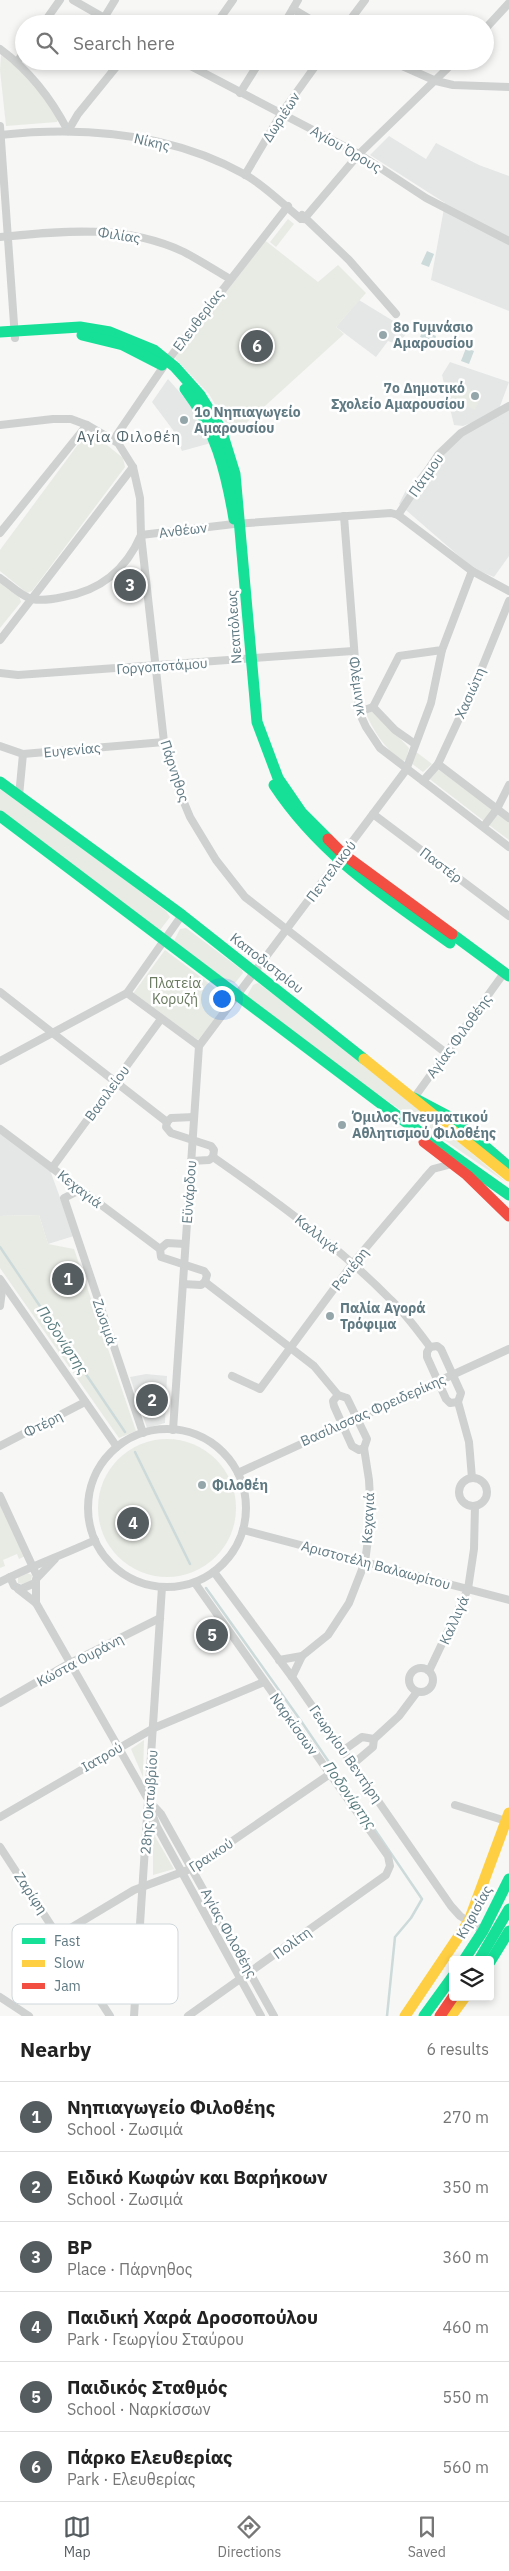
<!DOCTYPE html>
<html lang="en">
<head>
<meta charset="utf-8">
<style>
	:root { --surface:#fff; --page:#f6f6f6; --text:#222; --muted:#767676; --line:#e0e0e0; --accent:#565d60 }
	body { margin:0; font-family:"IBM Plex Sans",sans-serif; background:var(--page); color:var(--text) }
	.controls { position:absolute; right:15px; bottom:15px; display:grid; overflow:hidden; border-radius:5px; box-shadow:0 2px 8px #0003 }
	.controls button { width:45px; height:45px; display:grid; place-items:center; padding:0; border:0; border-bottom:1px solid var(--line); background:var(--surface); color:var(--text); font:25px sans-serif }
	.you { position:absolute; left:221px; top:998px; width:18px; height:18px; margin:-12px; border:4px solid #fff; border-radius:50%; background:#1a73e8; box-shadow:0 0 0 8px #1a73e833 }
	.badge { display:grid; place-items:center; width:32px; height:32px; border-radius:50%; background:var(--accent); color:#fff; font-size:16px; font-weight:700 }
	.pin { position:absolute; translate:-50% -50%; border:2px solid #fff; box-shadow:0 1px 5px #0006 }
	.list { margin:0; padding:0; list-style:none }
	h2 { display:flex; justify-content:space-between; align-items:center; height:65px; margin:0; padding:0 20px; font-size:21px }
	h2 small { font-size:16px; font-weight:400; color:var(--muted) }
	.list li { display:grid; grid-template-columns:32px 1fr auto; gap:15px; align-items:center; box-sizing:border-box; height:70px; padding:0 20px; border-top:1px solid var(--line) }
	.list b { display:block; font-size:19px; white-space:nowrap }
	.list p { margin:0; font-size:16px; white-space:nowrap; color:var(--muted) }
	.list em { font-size:16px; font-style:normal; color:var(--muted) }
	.icon { flex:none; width:28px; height:28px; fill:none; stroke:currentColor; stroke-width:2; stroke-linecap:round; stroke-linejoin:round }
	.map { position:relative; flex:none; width:509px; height:2016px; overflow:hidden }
	.search { position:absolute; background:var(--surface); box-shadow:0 2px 8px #0003; left:15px; right:15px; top:15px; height:55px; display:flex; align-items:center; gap:12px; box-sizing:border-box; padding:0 18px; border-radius:28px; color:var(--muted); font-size:19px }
	.sheet { height:485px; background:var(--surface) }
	nav { display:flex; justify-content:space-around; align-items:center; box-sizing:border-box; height:70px; border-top:1px solid var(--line); background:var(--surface); font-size:14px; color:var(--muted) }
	nav a { display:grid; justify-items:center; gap:2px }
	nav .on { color:var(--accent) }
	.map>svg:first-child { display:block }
</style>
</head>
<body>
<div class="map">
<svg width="509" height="2016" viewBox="0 0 509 2016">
	<rect width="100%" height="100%" fill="#f7f7f6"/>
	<g fill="#e5e7e7">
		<polygon points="389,136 426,159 436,143 479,165 509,176 509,311 431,280 445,203 370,155"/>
		<polygon points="359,300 408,330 399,345 388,341 376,357 336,327"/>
		<polygon points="450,362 509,382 499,409 482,419 463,426 454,425 442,375"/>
		<polygon points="168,379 198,413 211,443 182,451 173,430 152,402"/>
		<polygon points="509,403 509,556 494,577 474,569 399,504 405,492 442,446"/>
		<polygon points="0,1133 50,1170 74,1236 48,1244 39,1215 0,1216"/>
		<polygon points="146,1374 167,1376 165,1423 147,1428 130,1377"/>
	</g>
	<g fill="#e8ebe4">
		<polygon points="1,55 30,78 59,117 57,122 6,126 0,70"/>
		<polygon points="288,219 294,224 276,247 270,242"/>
		<polygon points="262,238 318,282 338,265 366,293 336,327 344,334 233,435 209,394 175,358"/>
		<polygon points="456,383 482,395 475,410 449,397"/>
		<polygon points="92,433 123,458 125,467 32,591 27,593 0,571 0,550 85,435"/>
		<polygon points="0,582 19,596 21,602 0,628"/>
		<path d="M368,705L409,748L406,760L403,761C385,750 372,729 364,709L365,706Z"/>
		<polygon points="415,751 432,764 423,772 411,763"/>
		<polygon points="435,767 493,810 484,821 427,777"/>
		<polygon points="0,785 166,911 170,917 160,930 0,811"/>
		<polygon points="498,813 509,821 509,840 489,825"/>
		<polygon points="186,928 242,970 243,973 235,983 227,981 174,941 180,929"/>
		<polygon points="165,950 231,1000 198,1040 132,995"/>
		<polygon points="258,983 373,1070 507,1183 354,1078 247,996 253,985"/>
		<polygon points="39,1215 48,1244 74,1249 136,1431 119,1438 0,1268 0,1216"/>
		<circle cx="167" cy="1508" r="69"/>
		<polygon points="0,1504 25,1556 19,1559 17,1554 3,1560 5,1566 0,1568"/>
		<polygon points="27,1573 32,1575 31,1581 22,1584 18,1583 18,1577"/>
		<polygon points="144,1740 143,1777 131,1749"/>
		<polygon points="153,1833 174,1869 153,1875"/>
	</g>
	<g fill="#cddada">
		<polygon points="427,251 434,254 429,267 421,264"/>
		<polygon points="423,330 436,336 434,342 420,337"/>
		<polygon points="466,348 474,351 469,364 461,361"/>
	</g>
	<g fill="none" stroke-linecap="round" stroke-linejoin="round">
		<g stroke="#cddada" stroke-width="2.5">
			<polyline points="0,1247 125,1432"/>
			<polyline points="135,1452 190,1564"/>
			<polyline points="206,1588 301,1721 422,1899 411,1918 395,1937 387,2016"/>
		</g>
		<g stroke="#cfd1d1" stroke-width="8">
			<polyline points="73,0 115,24"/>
			<polyline points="293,9 318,24"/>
			<polyline points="104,18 115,0"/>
			<polyline points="43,24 60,0"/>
			<polyline points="216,24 233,0"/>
			<polyline points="284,24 298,0"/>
			<polyline points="347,24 365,0"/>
			<polyline points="485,29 509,3"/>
			<path d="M0,49C30,71 51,98 68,131"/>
			<polyline points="181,61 359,154 426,198 509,241"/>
			<polyline points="391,61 436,81 453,85 509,87"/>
			<polyline points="17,62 24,52"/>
			<polyline points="240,93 260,61"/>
			<polyline points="0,126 15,338"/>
			<polyline points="68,131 78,114 121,61"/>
			<path d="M0,135C83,126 170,133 244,174C266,186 282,204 301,219H304"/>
			<polyline points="245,175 281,114 319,61"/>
			<polyline points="302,215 349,260 396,314"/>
			<polyline points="304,219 359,154 455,61"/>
			<path d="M0,237C63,231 124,224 184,252C199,260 215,270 230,279"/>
			<polyline points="0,425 53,419 71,419 87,425 118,443 133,467 140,498 141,535 164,742 176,783 190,817 216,860 245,897 446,1053"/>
			<polyline points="114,439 168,360 288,206"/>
			<polyline points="398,515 438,455 461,433 509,406"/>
			<polyline points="344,516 359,712 366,727 380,748 509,847"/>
			<polyline points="0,533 87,425"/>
			<path d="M0,578C9,584 22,597 32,599C41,601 54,599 63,597C99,591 126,570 141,535L234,524L391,513L398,515L472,571L509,591"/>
			<polyline points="0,640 133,467"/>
			<polyline points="0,673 18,675 353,651"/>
			<polyline points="373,707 399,656 442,650 472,571"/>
			<polyline points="359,712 373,707 395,730 415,744"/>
			<polyline points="0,746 23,754 164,742"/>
			<polyline points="438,764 509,818"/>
			<polyline points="423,781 438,764 477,680 509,601"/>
			<polyline points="19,796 23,754"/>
			<polyline points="373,814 509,916"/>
			<polyline points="484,826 497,809 509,785"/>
			<polyline points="0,992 167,1122"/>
			<polyline points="127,993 199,1046"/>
			<polyline points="0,1061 127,993 182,915"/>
			<polyline points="414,1098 504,973"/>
			<polyline points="167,1122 166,1127 171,1133 211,1146 214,1150 213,1157"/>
			<polyline points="167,1122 171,1118 194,1117"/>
			<polyline points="0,1129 160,1249 161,1257 204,1271 207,1275 205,1282"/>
			<path d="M213,1157C276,1201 338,1246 391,1300C406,1314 418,1331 430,1347L437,1346L441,1349L461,1393L458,1402L469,1442L472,1478"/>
			<polyline points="191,1161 209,1160 213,1157"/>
			<polyline points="52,1168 161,1019"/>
			<polyline points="80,1190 64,1198 143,1433"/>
			<polyline points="160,1249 167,1243 185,1244"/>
			<polyline points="0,1279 117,1447"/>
			<polyline points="205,1282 314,1366 338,1395 347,1398 367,1439 364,1448 369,1480 371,1517 365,1562 349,1603 328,1635 302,1656 292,1677"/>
			<polyline points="183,1284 201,1285 205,1282"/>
			<polyline points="0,1290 2,1291 0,1306"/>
			<polyline points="430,1347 427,1352 427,1357 446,1399 450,1403 458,1402"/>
			<polyline points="232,1376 260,1389 353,1263 425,1178 433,1169 452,1164"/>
			<polyline points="338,1395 333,1401 334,1406 352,1446 359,1450 364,1448"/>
			<circle cx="167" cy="1508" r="79"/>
			<polyline points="173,1430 199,1046 406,770 431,703 442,650"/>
			<polyline points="0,1446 85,1402"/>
			<polyline points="238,1473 509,1349"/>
			<circle cx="473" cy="1492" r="14"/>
			<polyline points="0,1496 37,1576 35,1583 21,1589 14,1586 10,1577"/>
			<polyline points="243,1530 509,1600"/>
			<polyline points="214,1572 292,1677 451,1906 460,1916 483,1931"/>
			<polyline points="37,1578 55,1559"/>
			<path d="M0,1582C31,1566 63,1555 95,1540"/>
			<polyline points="18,1589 36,1603 36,1581"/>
			<polyline points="36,1603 149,1801 161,1814 274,2016"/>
			<polyline points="279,1660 302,1656"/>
			<circle cx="421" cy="1680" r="12"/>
			<polyline points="429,1671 468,1589 474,1549 475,1506"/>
			<polyline points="0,1703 70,1663 160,1618"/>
			<polyline points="344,1750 362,1737 374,1739"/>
			<polyline points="353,1764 373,1747 374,1739 399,1716 417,1692"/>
			<polyline points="455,1805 506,1821"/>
			<polyline points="151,1810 157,1827 261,2016"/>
			<polyline points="0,1817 154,1728 264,1682"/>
			<polyline points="0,1847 110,2016"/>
			<polyline points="59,1935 134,1890 193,1868 330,1774"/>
			<polyline points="0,1997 29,2016"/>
			<polyline points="134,2016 162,1587"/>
			<polyline points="188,2016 386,1875 390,1866 388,1856 195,1583"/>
		</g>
		<g stroke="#16e098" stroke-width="11">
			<polyline points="0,332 80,327 110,332 154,350 175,367 200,395 221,429 235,474 257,722 278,778 302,813 328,839"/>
			<polyline points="82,335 123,345 162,365"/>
			<path d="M185,389C215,428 226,471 234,519"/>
			<polyline points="0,782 182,915 364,1059"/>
			<path d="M274,785C320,855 383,895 450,943"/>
			<polyline points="0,816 400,1118 509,1195"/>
			<polyline points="452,934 509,976"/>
			<polyline points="414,1098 452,1118 509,1167"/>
			<polyline points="464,1960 483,1931 509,1879"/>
			<polyline points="479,1960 509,1909"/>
			<polyline points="490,1962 509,1931"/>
			<polyline points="424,2016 453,1976"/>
		</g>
		<g stroke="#ffcf43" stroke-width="11">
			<polyline points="364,1059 509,1176"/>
			<polyline points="405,2016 469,1921 509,1813"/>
			<polyline points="451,2016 465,1997"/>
		</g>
		<g stroke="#f24e42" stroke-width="11">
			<polyline points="328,839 343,854 452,934"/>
			<polyline points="424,1142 467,1175 509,1216"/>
			<polyline points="440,2016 453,1997"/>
		</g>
	</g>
	<g fill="#95a6ab" stroke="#fff" stroke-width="2">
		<circle cx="383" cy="335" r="5"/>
		<circle cx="475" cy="396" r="5"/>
		<circle cx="184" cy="420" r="5"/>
		<circle cx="342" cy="1125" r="5"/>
		<circle cx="330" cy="1316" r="5"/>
		<circle cx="202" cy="1485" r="5"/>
	</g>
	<g text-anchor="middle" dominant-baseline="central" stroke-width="5" stroke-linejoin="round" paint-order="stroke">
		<g font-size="14" fill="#607a83" stroke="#fff">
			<text transform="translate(281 117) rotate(-57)">Δωριέων</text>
			<text transform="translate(152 142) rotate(13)">Νίκης</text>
			<text transform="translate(346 149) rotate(30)">Αγίου Όρους</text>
			<text transform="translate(119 235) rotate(9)">Φιλίας</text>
			<text transform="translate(198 320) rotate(-53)">Ελευθερίας</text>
			<text transform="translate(426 475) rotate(-55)">Πάτμου</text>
			<text transform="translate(183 530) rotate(-7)">Ανθέων</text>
			<text transform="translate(234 627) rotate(-94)">Νεαπόλεως</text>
			<text transform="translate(162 666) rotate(-4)">Γοργοποτάμου</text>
			<text transform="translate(358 686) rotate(82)">Φλέμινγκ</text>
			<text transform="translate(470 693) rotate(-66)">Χασιώτη</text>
			<text transform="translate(72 750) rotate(-5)">Ευγενίας</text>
			<text transform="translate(175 771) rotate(72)">Πάρνηθος</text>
			<text transform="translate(441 865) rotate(37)">Παστέρ</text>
			<text transform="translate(331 871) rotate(-53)">Πεντελικού</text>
			<text transform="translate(267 963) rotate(38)">Καποδιστρίου</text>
			<text transform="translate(459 1036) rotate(-54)">Αγίας Φιλοθέης</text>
			<text transform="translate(107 1093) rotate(-54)">Βασιλείου</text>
			<text transform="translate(80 1189) rotate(38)">Κεχαγιά</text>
			<text transform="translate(189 1192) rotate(-86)">Εϋνάρδου</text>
			<text transform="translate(317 1234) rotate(39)">Καλλιγά</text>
			<text transform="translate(350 1269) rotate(-52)">Ρενιέρη</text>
			<text transform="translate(105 1322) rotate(71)">Ζωσιμά</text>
			<text transform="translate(373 1410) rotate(-24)">Βασίλισσας Φρειδερίκης</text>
			<text transform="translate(43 1424) rotate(-27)">Φτέρη</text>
			<text transform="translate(368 1518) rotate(-87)">Κεχαγιά</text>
			<text transform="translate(376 1565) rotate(15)">Αριστοτέλη Βαλαωρίτου</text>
			<text transform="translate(454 1620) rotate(-66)">Καλλιγά</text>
			<text transform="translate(80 1660) rotate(-28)">Κώστα Ουράνη</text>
			<text transform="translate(294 1724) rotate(55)">Ναρκίσσων</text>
			<text transform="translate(346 1754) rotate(55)">Γεωργίου Βεντήρη</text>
			<text transform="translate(102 1757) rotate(-30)">Ιατρού</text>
			<text transform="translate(149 1802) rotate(-86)">28ης Οκτωβρίου</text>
			<text transform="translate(211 1855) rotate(-33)">Γραικού</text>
			<text transform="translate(31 1893) rotate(56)">Ζαρίφη</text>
			<text transform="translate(474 1912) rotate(-61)">Κηφισίας</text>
			<text transform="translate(229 1933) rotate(61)">Αγίας Φιλοθέης</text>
			<text transform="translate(292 1943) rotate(-36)">Πολίτη</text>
		</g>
		<g font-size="14" font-weight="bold" fill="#607a83" stroke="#fff" text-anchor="start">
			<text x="393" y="327">8ο Γυμνάσιο<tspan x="393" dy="16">Αμαρουσίου</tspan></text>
			<text x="465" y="388" text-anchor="end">7ο Δημοτικό<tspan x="465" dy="16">Σχολείο Αμαρουσίου</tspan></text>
			<text x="194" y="412">1ο Νηπιαγωγείο<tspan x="194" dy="16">Αμαρουσίου</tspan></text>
			<text x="352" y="1117">Όμιλος Πνευματικού<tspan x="352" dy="16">Αθλητισμού Φιλοθέης</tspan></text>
			<text x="340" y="1308">Παλία Αγορά<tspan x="340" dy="16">Τρόφιμα</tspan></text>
			<text x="212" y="1485">Φιλοθέη</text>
		</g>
		<g font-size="14" fill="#6a7a5f" stroke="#fff">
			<text x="175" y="983">Πλατεία<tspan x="175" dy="16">Κορυζή</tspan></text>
		</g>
		<g font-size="15" letter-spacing="1" fill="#53676d" stroke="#fff">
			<text x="129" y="436">Αγία Φιλοθέη</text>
		</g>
		<g font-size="15" font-style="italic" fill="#5a7c7e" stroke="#fff">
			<text transform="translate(63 1340) rotate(56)">Ποδονίφτης</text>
			<text transform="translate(350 1795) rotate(55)">Ποδονίφτης</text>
		</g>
	</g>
	<rect x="12" y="1924" width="166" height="80" rx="8" fill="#fff" stroke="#cfd7da" stroke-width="1"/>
	<rect x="22" y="1938" width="23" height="6" fill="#16e098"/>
	<rect x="22" y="1960" width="23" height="7" fill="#ffcf43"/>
	<rect x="22" y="1983" width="23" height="6" fill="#f24e42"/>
	<g font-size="14" fill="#607a83">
		<text x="54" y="1946">Fast</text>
		<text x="54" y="1968">Slow</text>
		<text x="54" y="1991">Jam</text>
	</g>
</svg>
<div class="controls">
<button><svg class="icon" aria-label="layers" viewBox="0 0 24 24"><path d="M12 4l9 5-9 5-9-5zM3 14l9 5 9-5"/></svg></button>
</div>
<div class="you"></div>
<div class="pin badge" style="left:68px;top:1279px">1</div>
<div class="pin badge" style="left:152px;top:1400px">2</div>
<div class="pin badge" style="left:130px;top:585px">3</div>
<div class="pin badge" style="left:133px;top:1523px">4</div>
<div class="pin badge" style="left:212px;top:1635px">5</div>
<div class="pin badge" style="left:257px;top:346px">6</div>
<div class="search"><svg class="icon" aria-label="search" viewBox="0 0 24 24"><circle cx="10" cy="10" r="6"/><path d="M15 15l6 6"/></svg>Search here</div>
</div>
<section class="sheet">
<h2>Nearby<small>6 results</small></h2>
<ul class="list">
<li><span class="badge">1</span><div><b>Νηπιαγωγείο Φιλοθέης</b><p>School · Ζωσιμά</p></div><em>270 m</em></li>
<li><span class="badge">2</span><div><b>Ειδικό Κωφών και Βαρήκοων</b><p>School · Ζωσιμά</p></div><em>350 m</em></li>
<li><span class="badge">3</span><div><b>BP</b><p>Place · Πάρνηθος</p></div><em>360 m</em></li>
<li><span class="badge">4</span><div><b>Παιδική Χαρά Δροσοπούλου</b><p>Park · Γεωργίου Σταύρου</p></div><em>460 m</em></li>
<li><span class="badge">5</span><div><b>Παιδικός Σταθμός</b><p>School · Ναρκίσσων</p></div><em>550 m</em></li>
<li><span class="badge">6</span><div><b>Πάρκο Ελευθερίας</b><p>Park · Ελευθερίας</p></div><em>560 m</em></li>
</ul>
</section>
<nav>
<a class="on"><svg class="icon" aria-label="map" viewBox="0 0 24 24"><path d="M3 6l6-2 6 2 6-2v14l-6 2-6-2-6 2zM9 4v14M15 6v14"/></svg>Map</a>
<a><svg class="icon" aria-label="directions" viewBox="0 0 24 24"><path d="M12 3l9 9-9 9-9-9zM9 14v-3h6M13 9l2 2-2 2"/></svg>Directions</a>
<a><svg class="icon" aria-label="saved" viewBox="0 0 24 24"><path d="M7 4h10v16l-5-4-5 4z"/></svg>Saved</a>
</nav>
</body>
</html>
